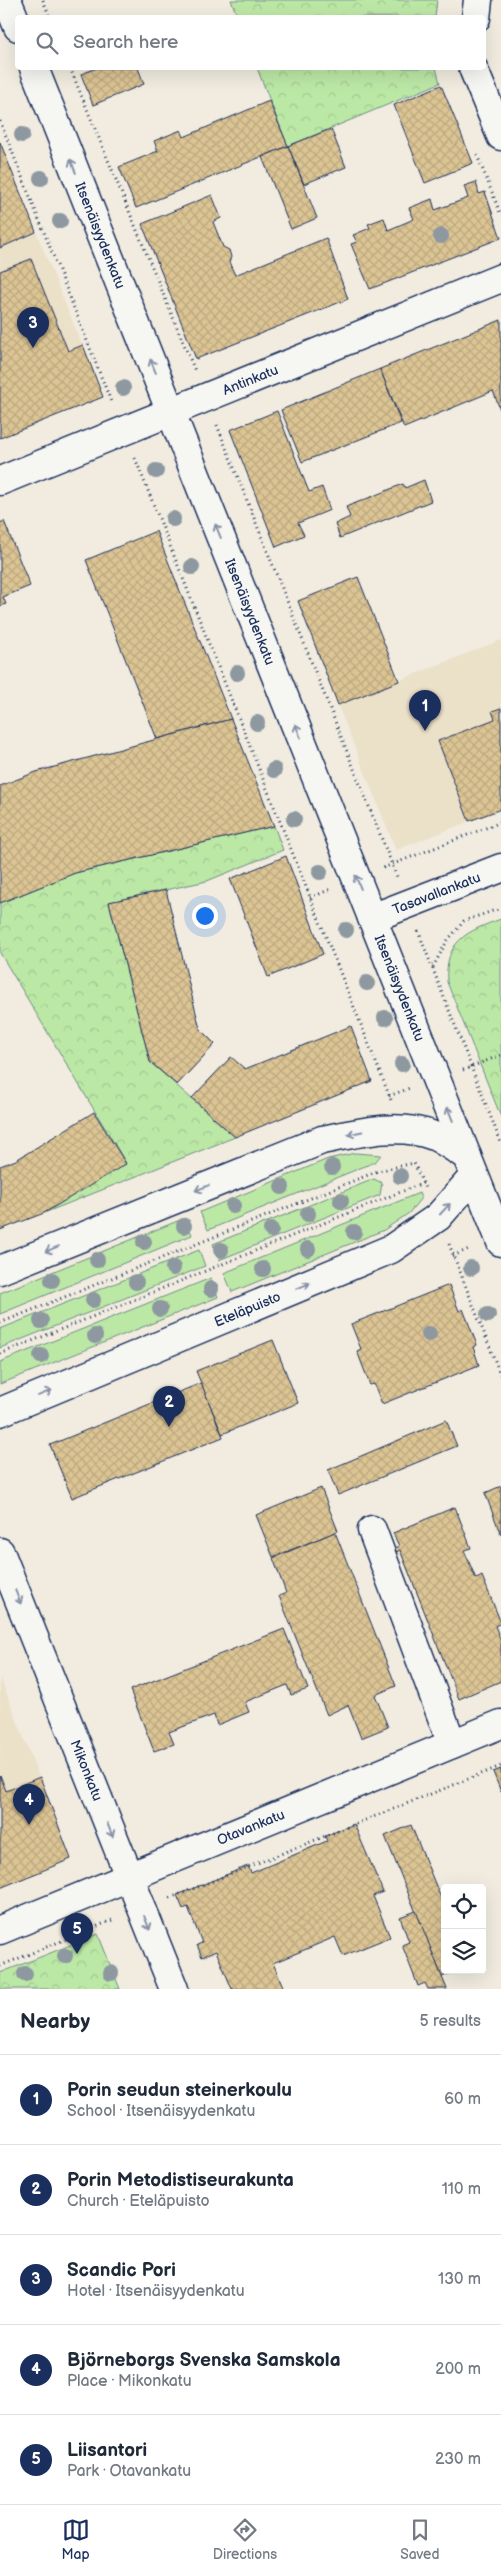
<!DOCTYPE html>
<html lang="en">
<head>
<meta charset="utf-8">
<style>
	:root { --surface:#fff; --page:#f6f6f7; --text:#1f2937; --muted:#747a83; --line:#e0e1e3; --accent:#1b2f5e }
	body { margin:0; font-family:"Balsamiq Sans",sans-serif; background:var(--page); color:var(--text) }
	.controls { position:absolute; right:15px; bottom:15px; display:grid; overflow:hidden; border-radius:5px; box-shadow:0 5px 20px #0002 }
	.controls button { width:45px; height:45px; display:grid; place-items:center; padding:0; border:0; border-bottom:1px solid var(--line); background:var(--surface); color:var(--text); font:25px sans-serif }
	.you { position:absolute; left:204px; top:915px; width:18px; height:18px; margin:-12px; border:4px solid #fff; border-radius:50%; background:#1a73e8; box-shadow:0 0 0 8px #1a73e833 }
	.badge { display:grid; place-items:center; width:32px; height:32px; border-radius:50%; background:var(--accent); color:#fff; font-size:16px; font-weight:700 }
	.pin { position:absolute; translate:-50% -41px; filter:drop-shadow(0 1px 2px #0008) }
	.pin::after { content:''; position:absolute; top:26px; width:18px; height:15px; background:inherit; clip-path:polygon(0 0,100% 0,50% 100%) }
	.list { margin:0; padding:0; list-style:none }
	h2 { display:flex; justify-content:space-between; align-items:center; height:65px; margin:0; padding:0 20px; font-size:21px }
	h2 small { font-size:16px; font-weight:400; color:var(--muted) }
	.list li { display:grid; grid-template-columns:32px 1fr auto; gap:15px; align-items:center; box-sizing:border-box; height:90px; padding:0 20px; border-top:1px solid var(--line) }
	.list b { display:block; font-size:19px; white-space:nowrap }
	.list p { margin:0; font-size:16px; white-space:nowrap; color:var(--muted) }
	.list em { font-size:16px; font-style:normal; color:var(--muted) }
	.icon { flex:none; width:28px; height:28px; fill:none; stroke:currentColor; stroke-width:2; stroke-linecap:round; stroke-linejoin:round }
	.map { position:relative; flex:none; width:501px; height:1989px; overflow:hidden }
	.search { position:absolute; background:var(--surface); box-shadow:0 5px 20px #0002; left:15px; right:15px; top:15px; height:55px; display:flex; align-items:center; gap:12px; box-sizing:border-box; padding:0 18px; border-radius:5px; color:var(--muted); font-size:19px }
	.sheet { height:515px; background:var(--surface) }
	nav { display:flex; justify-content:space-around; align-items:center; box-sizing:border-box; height:70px; border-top:1px solid var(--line); background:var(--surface); font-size:14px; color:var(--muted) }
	nav a { display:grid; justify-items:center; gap:2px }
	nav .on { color:var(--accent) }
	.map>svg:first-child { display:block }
</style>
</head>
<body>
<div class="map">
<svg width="501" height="1989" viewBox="0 0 501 1989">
	<defs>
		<pattern id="forest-crowns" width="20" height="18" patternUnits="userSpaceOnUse" patternTransform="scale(1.25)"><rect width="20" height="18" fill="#bce8a6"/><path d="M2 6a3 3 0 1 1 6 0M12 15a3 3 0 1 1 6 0" fill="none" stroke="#a1c791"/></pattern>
		<pattern id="building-cross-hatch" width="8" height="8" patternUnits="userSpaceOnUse" patternTransform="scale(1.25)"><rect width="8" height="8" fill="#dcc493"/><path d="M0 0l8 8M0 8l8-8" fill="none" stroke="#bca981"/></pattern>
	</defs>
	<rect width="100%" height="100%" fill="#f1ecdf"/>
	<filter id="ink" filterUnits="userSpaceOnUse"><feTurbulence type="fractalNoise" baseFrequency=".02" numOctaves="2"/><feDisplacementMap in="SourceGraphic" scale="10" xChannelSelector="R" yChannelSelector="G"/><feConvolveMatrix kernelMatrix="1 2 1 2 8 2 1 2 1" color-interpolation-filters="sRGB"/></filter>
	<g filter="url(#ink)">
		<g fill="#ebe0c8">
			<polygon points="0,143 103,397 0,438"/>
			<polygon points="501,640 501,809 396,850 338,705"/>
			<polygon points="0,1677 71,1859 0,1888"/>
		</g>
		<g fill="#bce8a6" stroke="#6c8c82">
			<polygon points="355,1153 381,1155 375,1162 208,1230 200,1212 328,1159"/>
			<polygon points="374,1179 382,1183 380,1195 219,1260 213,1244"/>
			<polygon points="419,1193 421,1198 409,1213 384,1230 232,1292 224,1273"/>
			<polygon points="185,1218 192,1235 0,1314 0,1293"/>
			<polygon points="199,1250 205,1266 0,1348 0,1329"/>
			<polygon points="211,1278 218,1297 0,1384 0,1362"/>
		</g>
		<g fill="url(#forest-crowns)" stroke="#6c8c82">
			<polygon points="231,0 437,0 435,17 238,18"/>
			<polygon points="257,68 436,68 440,83 288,146"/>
			<polygon points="274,826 283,850 207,881 109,902 150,1062 235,1137 44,1213 126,1163 0,953 0,903 75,873"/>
			<path d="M501,919V1117L447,982C444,941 467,931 501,919Z"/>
			<polygon points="98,1934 120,1989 0,1989 0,1973"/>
		</g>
		<g fill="url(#building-cross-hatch)" stroke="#1b2f5e">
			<polygon points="97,68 138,68 144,84 93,105 81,74"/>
			<polygon points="441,85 473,163 425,183 394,105"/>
			<polygon points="269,101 288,146 136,208 119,167 158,151 154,141 181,130 184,137"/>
			<polygon points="331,129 346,167 304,184 288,146"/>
			<polygon points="0,142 36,232 0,248"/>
			<polygon points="288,146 317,218 291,229 262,157"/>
			<polygon points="476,182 479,194 485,192 501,238 370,289 351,244 357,242 353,235 370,228 368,224 384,218 388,230 414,219 409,208 432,199 435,210 468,198 464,186"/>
			<polygon points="212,195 221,218 213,222 223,247 229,250 231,257 229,262 235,275 326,238 348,299 196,359 142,224"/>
			<polygon points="31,259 68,351 83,345 103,397 0,438 0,271"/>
			<polygon points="501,320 501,412 493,391 404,428 380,369"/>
			<polygon points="380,369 401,423 302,462 281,410"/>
			<polygon points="277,411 309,492 322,487 330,510 298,523 304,535 276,547 230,430"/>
			<polygon points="424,480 431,501 340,538 335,524 350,517 346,507 403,484 405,488"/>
			<polygon points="4,521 30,586 3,597 6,604 0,606 0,523"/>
			<polygon points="156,531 231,719 157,739 86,560"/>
			<polygon points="358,577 399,681 338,705 298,601"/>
			<polygon points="501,708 501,809 469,821 438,741 495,719 492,711"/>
			<polygon points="231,719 274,826 75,873 0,903 0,786 36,772"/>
			<polygon points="286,856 323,954 268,977 230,879"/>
			<polygon points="166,890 200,1029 215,1044 177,1085 150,1062 109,902"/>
			<polygon points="351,1026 372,1081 235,1137 192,1098 231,1057 245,1069"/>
			<polygon points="94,1112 126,1164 44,1213 0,1230 0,1166 16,1160"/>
			<polygon points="449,1285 459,1311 463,1309 477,1345 473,1347 479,1365 382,1404 374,1384 370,1385 357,1351 361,1349 351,1324"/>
			<polygon points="273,1340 298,1403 222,1434 196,1371"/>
			<polygon points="201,1383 223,1437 72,1498 50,1445"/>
			<polygon points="446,1420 457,1446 338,1495 328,1470"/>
			<polygon points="501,1486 501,1535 485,1493"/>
			<polygon points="321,1488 338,1531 273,1557 256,1515"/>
			<polygon points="455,1507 471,1548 464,1550 476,1579 482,1576 501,1623 495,1626 501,1641 501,1681 459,1699 400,1550 397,1552 394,1548 399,1546 393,1533"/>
			<polygon points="335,1532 396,1686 375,1695 388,1727 361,1738 348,1705 327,1715 279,1596 286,1593 273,1558"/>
			<polygon points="284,1629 308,1689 291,1695 287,1685 245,1702 249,1712 217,1725 214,1715 169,1732 174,1744 154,1751 130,1690"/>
			<polygon points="501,1769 501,1792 493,1772"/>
			<polygon points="0,1775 6,1791 40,1777 71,1859 0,1888"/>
			<polygon points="354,1824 383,1892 373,1896 390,1937 343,1956 335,1937 273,1963 284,1989 232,1989 216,1951 202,1957 197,1945 202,1943 188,1907 183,1909 177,1895 248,1866 251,1873 327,1841 325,1836"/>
			<polygon points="411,1825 445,1908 445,1970 457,1970 442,1977 385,1836"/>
			<polygon points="416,1911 442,1977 447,1989 428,1989 425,1983 418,1986 402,1945 409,1942 400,1917"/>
		</g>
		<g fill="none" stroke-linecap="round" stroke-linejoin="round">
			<defs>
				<g id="minor">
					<polyline points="476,18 478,0"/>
					<polyline points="473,68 501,136"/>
					<path id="s1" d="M0,481L501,278"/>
					<path id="s2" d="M372,918L501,868"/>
					<path d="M0,1270L322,1140C357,1133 399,1122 434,1136C445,1141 456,1150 467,1156"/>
					<path id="s3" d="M0,1412L391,1249L438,1217L474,1176"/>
					<polyline points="372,1530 452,1744"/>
					<path id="s4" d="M0,1930L501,1724"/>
				</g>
				<g id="major">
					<polyline points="7,0 18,27"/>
					<path id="s5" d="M34,68L501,1242"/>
					<path id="s6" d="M0,1552L174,1989"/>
				</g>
			</defs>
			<use href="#minor" stroke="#1b2f5e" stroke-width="31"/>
			<use href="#major" stroke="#1b2f5e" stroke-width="31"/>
			<g stroke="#1b2f5e" stroke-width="3" stroke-dasharray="1 4" stroke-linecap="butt">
				<polyline points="43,0 50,18"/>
				<polyline points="70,68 195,371"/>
				<polyline points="0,121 112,404"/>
				<polyline points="477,155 501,215"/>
				<polyline points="217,425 397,877"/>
				<polyline points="135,458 391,1100"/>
				<polyline points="383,868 501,822"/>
				<polyline points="310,898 331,889"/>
				<polyline points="418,931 501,1143"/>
				<polyline points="433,967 447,941 464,921 501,908"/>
				<polyline points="463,1070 501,1055"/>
				<polyline points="389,1096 410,1088"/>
				<polyline points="449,1244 501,1376"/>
				<polyline points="453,1256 471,1248"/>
				<polyline points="0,1323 378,1171 414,1163 425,1188"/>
				<polyline points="0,1354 423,1183"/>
				<polyline points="170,1898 501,1766"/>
				<polyline points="0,1966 115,1919"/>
			</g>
			<use href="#minor" stroke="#f6f6f2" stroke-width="28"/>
			<use href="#major" stroke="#f6f6f2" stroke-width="28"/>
		</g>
		<g fill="#8d98a0">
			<circle cx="22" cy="135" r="8"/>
			<circle cx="41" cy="178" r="8"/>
			<circle cx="60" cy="221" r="8"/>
			<circle cx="441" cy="236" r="8"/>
			<circle cx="123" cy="388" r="8"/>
			<circle cx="156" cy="471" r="8"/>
			<circle cx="173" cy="519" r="8"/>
			<circle cx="192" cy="567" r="8"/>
			<circle cx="237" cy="673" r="8"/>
			<circle cx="257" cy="723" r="8"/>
			<circle cx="274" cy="770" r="8"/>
			<circle cx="294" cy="819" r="8"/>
			<circle cx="320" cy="872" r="8"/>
			<circle cx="346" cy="930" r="8"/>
			<circle cx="367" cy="983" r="8"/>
			<circle cx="385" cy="1018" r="8"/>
			<circle cx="402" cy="1064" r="8"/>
			<circle cx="332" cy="1167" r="8"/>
			<circle cx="400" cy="1176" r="8"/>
			<circle cx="282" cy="1187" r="8"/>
			<circle cx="341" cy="1201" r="8"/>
			<circle cx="233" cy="1206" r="8"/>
			<circle cx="308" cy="1214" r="8"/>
			<circle cx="184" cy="1226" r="8"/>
			<circle cx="271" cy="1230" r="8"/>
			<circle cx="354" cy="1232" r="8"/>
			<circle cx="144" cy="1242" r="8"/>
			<circle cx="308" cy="1249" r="8"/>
			<circle cx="221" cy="1250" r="8"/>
			<circle cx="97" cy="1260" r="8"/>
			<circle cx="173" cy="1268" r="8"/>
			<circle cx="471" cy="1268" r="8"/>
			<circle cx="263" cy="1269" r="8"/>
			<circle cx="52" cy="1280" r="8"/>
			<circle cx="136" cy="1282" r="8"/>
			<circle cx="211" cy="1289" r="8"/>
			<circle cx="93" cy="1300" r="8"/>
			<circle cx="160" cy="1309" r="8"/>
			<circle cx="488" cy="1315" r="8"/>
			<circle cx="41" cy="1321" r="8"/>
			<circle cx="429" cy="1334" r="8"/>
			<circle cx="95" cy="1336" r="8"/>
			<circle cx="41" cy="1356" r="8"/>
			<circle cx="65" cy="1956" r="8"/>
			<circle cx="111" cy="1973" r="8"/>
			<circle cx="25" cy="1974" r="8"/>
		</g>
		<defs><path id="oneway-shaft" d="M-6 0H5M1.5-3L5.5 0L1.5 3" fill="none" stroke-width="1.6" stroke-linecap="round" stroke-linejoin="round" transform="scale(1.25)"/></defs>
		<g stroke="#8892a8">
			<use href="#oneway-shaft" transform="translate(73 166) rotate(-112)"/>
			<use href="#oneway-shaft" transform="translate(153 366) rotate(-112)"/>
			<use href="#oneway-shaft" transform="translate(218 531) rotate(-112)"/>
			<use href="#oneway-shaft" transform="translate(298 731) rotate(-112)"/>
			<use href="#oneway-shaft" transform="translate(358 882) rotate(-112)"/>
			<use href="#oneway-shaft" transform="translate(450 1114) rotate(-112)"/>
			<use href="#oneway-shaft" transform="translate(355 1133) rotate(168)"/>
			<use href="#oneway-shaft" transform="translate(202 1188) rotate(158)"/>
			<use href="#oneway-shaft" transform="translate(445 1209) rotate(-47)"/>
			<use href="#oneway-shaft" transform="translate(52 1249) rotate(158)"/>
			<use href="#oneway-shaft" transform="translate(303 1286) rotate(-23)"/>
			<use href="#oneway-shaft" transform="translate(45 1393) rotate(-23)"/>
			<use href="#oneway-shaft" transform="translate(18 1597) rotate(68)"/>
			<use href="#oneway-shaft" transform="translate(110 1830) rotate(68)"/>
			<use href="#oneway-shaft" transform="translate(147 1923) rotate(68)"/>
		</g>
	</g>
	<g text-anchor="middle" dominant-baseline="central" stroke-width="4" stroke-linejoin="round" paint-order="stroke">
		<g font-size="14" fill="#1b2f5e" stroke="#f6f6f2">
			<text stroke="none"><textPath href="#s5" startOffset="180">Itsenäisyydenkatu</textPath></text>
			<text stroke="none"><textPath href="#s1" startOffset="270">Antinkatu</textPath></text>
			<text stroke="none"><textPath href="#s5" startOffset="585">Itsenäisyydenkatu</textPath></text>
			<text stroke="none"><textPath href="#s2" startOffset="69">Tasavallankatu</textPath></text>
			<text stroke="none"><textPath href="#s5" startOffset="990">Itsenäisyydenkatu</textPath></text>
			<text stroke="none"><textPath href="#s3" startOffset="268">Eteläpuisto</textPath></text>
			<text stroke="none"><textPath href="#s6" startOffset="235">Mikonkatu</textPath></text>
			<text stroke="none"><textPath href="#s4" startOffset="271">Otavankatu</textPath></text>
		</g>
	</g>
</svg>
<div class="controls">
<button><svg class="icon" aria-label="locate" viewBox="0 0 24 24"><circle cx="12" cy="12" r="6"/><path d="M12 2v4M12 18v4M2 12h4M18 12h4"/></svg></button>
<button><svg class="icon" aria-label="layers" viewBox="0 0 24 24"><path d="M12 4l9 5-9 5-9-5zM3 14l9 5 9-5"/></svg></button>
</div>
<div class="you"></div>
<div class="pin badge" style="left:425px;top:731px">1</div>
<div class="pin badge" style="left:169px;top:1427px">2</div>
<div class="pin badge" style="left:33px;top:348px">3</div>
<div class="pin badge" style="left:29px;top:1825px">4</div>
<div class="pin badge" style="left:77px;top:1954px">5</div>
<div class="search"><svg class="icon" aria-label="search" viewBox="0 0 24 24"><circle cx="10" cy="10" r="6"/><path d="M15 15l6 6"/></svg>Search here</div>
</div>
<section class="sheet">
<h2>Nearby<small>5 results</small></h2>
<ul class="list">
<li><span class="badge">1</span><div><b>Porin seudun steinerkoulu</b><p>School · Itsenäisyydenkatu</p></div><em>60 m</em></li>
<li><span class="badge">2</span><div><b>Porin Metodistiseurakunta</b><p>Church · Eteläpuisto</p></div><em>110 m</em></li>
<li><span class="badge">3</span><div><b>Scandic Pori</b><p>Hotel · Itsenäisyydenkatu</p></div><em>130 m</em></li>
<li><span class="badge">4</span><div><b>Björneborgs Svenska Samskola</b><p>Place · Mikonkatu</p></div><em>200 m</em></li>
<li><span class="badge">5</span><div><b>Liisantori</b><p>Park · Otavankatu</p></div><em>230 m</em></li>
</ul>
</section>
<nav>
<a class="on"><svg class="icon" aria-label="map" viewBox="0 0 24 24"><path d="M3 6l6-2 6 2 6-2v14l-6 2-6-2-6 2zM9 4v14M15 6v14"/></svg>Map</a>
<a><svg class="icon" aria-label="directions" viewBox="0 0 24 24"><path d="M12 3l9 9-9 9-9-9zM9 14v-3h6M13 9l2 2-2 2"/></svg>Directions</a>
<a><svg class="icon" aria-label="saved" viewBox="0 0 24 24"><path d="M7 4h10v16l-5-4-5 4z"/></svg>Saved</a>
</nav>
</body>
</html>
